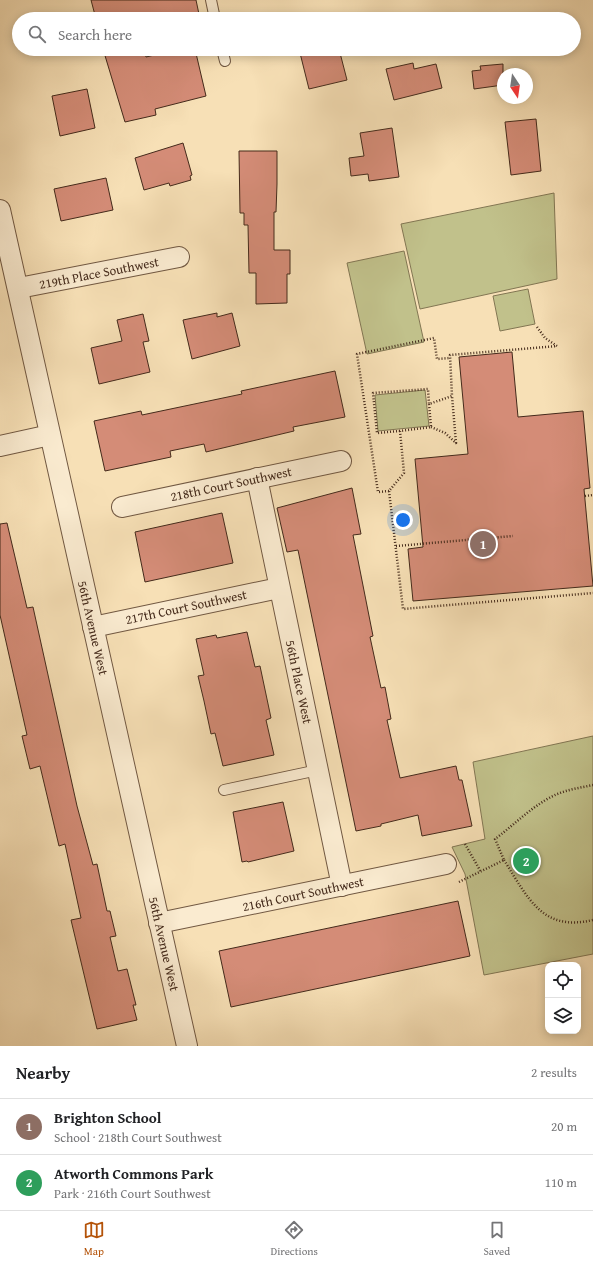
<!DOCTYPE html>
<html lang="en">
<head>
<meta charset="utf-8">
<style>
	:root { --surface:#fff; --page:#f2f2f2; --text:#202124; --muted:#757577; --line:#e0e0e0; --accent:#b45309 }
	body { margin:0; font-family:"Gentium Book Plus",serif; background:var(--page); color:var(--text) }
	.controls { position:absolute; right:12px; bottom:12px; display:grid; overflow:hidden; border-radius:8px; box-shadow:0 2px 10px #0003 }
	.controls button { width:36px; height:36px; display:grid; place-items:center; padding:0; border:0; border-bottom:1px solid var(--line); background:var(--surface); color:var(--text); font:20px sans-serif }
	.compass { position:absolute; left:497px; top:68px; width:36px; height:36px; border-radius:50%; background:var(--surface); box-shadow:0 2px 10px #0003; rotate:167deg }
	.you { position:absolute; left:403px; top:520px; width:14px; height:14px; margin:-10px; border:3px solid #fff; border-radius:50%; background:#1a73e8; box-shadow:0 0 0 6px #1a73e833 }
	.badge { display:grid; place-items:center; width:26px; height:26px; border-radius:50%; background:var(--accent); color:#fff; font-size:13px; font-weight:700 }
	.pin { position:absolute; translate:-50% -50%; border:2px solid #fff; box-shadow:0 1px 4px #0006 }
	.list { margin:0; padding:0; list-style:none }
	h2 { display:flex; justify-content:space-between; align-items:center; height:52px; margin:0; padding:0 16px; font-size:17px }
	h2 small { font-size:13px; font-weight:400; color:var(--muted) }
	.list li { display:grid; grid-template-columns:26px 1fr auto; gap:12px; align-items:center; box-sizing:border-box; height:56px; padding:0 16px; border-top:1px solid var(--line) }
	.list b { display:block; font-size:15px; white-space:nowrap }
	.list p { margin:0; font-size:13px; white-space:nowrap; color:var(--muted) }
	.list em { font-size:13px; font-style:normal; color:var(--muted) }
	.icon { flex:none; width:22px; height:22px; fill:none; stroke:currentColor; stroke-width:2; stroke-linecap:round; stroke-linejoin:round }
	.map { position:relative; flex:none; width:593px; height:1046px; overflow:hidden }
	.search { position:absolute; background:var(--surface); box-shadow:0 2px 10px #0003; left:12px; right:12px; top:12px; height:44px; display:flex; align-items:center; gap:10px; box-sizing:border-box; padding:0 14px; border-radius:22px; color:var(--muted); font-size:15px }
	.sheet { height:164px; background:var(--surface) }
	nav { display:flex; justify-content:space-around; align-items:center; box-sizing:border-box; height:56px; border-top:1px solid var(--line); background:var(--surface); font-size:11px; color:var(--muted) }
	nav a { display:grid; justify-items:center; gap:2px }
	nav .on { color:var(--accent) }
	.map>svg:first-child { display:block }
</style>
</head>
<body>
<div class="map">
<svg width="593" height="1046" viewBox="0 0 593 1046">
	<rect width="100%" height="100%" fill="#f7e0b6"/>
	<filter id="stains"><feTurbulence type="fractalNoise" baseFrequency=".005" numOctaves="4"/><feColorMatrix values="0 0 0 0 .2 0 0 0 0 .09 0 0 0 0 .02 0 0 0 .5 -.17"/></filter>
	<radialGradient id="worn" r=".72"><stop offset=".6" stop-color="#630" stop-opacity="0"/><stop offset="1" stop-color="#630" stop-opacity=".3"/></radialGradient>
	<g fill="#c1c18b" stroke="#827653">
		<polygon points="554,193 557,279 420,309 401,224"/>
		<polygon points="404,251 424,342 367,354 347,263"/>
		<polygon points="528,289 535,324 500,331 493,296"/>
		<polygon points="425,390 429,426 378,431 375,395"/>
		<polygon points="593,736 593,954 484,975 465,874 452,847 485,839 473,762"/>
	</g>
	<g fill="#d48c77" stroke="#442a1b">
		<polygon points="91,0 196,0 200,19 96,19"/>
		<polygon points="103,49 144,49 146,57 179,49 195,49 206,96 155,109 156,115 125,122"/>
		<polygon points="299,49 339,49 347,80 309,89"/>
		<polygon points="413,63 414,69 436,64 442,88 394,100 386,69"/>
		<polygon points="503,64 503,85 474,89 472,71 481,70 480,66"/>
		<polygon points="87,89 95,128 60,136 52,96"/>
		<polygon points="536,119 541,171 511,175 505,122"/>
		<polygon points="392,128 399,177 369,181 368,174 351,176 349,158 364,156 360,133"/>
		<polygon points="183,143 192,175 190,176 191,180 170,186 169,183 144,190 135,158"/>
		<polygon points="239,151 277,151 277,184 276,212 274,212 274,250 290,250 290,274 287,274 287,303 256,304 256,273 249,273 248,225 244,225 244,213 240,213"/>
		<polygon points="106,178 113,210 61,221 54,189"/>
		<polygon points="217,313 217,317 232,313 240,346 192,359 183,320"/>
		<polygon points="143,314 149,341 143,342 150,372 99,384 91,348 122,341 117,320"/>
		<polygon points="512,352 518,417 583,411 590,488 584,489 593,586 413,601 408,549 423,547 415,459 468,454 459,357"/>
		<polygon points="335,371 345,417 293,427 294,431 206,452 204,444 170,451 171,457 105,471 94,421 141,411 142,415 242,394 241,391"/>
		<polygon points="352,488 361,534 353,535 373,636 370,637 381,688 385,687 391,719 387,720 400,778 456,766 459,780 462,780 472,826 422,836 418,815 381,824 381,826 356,831 298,550 287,552 277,508"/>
		<polygon points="222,513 233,563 145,582 135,532"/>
		<polygon points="7,523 27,608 33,607 77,806 93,865 97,864 107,911 110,911 116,936 110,937 118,971 127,969 136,1005 133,1005 137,1020 97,1029 71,920 81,918 65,844 59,846 40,766 30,769 22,736 27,735 0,615 0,524"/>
		<polygon points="247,632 255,667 260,666 271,718 266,720 274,755 223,766 215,733 211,734 204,701 198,676 204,675 196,639 216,635 217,638"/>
		<polygon points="283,802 294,851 248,862 247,861 242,862 233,812"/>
		<polygon points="458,901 470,956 231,1007 219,951"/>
	</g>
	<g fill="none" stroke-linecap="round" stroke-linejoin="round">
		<defs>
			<g id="lane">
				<polyline points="211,0 215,19"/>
				<polyline points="222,49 225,61"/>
				<polyline points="224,790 318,770"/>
			</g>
			<g id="street">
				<polyline points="0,210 187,1046"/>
				<polyline points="19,288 179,257"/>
				<polyline points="0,446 50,435"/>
				<polyline points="257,478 342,886"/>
				<polyline points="122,507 341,461"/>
				<polyline points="93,627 279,588"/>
				<polyline points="159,923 446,864"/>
			</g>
		</defs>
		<use href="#lane" stroke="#715842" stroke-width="12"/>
		<use href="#street" stroke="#715842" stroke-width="22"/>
		<g stroke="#442a1b" stroke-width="2.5" stroke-dasharray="1 2" stroke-linecap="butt">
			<polyline points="537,327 545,338 557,346 450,355 452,396 429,404 431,427 400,431 404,473 389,491 403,609 593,593"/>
			<polyline points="431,427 445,433 456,443 452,396"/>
			<polyline points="400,431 377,433 373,393 428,389 429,404"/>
			<polyline points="389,491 378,492 357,354 434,338 437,359 450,358"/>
			<polyline points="585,496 593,495"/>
			<polyline points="396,546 513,536"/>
			<polyline points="465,844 481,872"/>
			<path d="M504,860C528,898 542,932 593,920"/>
			<path d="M459,882L504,860L495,839C514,825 530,808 551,797C564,790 579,788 593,785"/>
		</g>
		<use href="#lane" stroke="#faebd0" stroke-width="10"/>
		<use href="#street" stroke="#faebd0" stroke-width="20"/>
	</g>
	<g text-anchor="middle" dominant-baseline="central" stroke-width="3.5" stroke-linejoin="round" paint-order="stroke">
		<g font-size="13" fill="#442a1b" stroke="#faebd0">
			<text transform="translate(99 273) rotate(-11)">219th Place Southwest</text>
			<text transform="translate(231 484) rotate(-12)">218th Court Southwest</text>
			<text transform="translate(186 607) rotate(-12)">217th Court Southwest</text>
			<text transform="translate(93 628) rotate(77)">56th Avenue West</text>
			<text transform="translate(299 682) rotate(78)">56th Place West</text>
			<text transform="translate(303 894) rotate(-12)">216th Court Southwest</text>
			<text transform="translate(164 944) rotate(77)">56th Avenue West</text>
		</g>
	</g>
	<rect width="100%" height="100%" filter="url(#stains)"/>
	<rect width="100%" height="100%" fill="url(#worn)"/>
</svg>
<div class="controls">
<button><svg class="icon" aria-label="locate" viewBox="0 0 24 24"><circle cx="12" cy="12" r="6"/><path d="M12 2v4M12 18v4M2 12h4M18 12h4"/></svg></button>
<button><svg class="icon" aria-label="layers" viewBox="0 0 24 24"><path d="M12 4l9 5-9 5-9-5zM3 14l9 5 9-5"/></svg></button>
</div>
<svg class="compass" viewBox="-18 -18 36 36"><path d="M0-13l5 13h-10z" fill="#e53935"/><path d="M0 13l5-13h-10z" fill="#757577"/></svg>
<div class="you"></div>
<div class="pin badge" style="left:483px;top:544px;background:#8d6e63">1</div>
<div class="pin badge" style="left:526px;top:861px;background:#2e9e5b">2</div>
<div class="search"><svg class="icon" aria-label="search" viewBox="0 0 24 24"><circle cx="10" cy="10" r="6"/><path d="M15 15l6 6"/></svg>Search here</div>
</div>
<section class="sheet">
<h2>Nearby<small>2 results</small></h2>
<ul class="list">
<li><span class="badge" style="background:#8d6e63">1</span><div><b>Brighton School</b><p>School · 218th Court Southwest</p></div><em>20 m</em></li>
<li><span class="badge" style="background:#2e9e5b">2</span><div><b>Atworth Commons Park</b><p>Park · 216th Court Southwest</p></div><em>110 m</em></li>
</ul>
</section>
<nav>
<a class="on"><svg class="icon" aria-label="map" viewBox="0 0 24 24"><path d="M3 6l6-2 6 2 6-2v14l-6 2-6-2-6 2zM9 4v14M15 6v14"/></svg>Map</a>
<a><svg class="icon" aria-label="directions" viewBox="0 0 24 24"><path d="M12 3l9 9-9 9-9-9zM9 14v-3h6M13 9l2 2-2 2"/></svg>Directions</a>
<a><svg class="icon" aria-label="saved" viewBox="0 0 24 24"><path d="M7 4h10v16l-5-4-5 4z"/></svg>Saved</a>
</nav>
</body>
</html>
